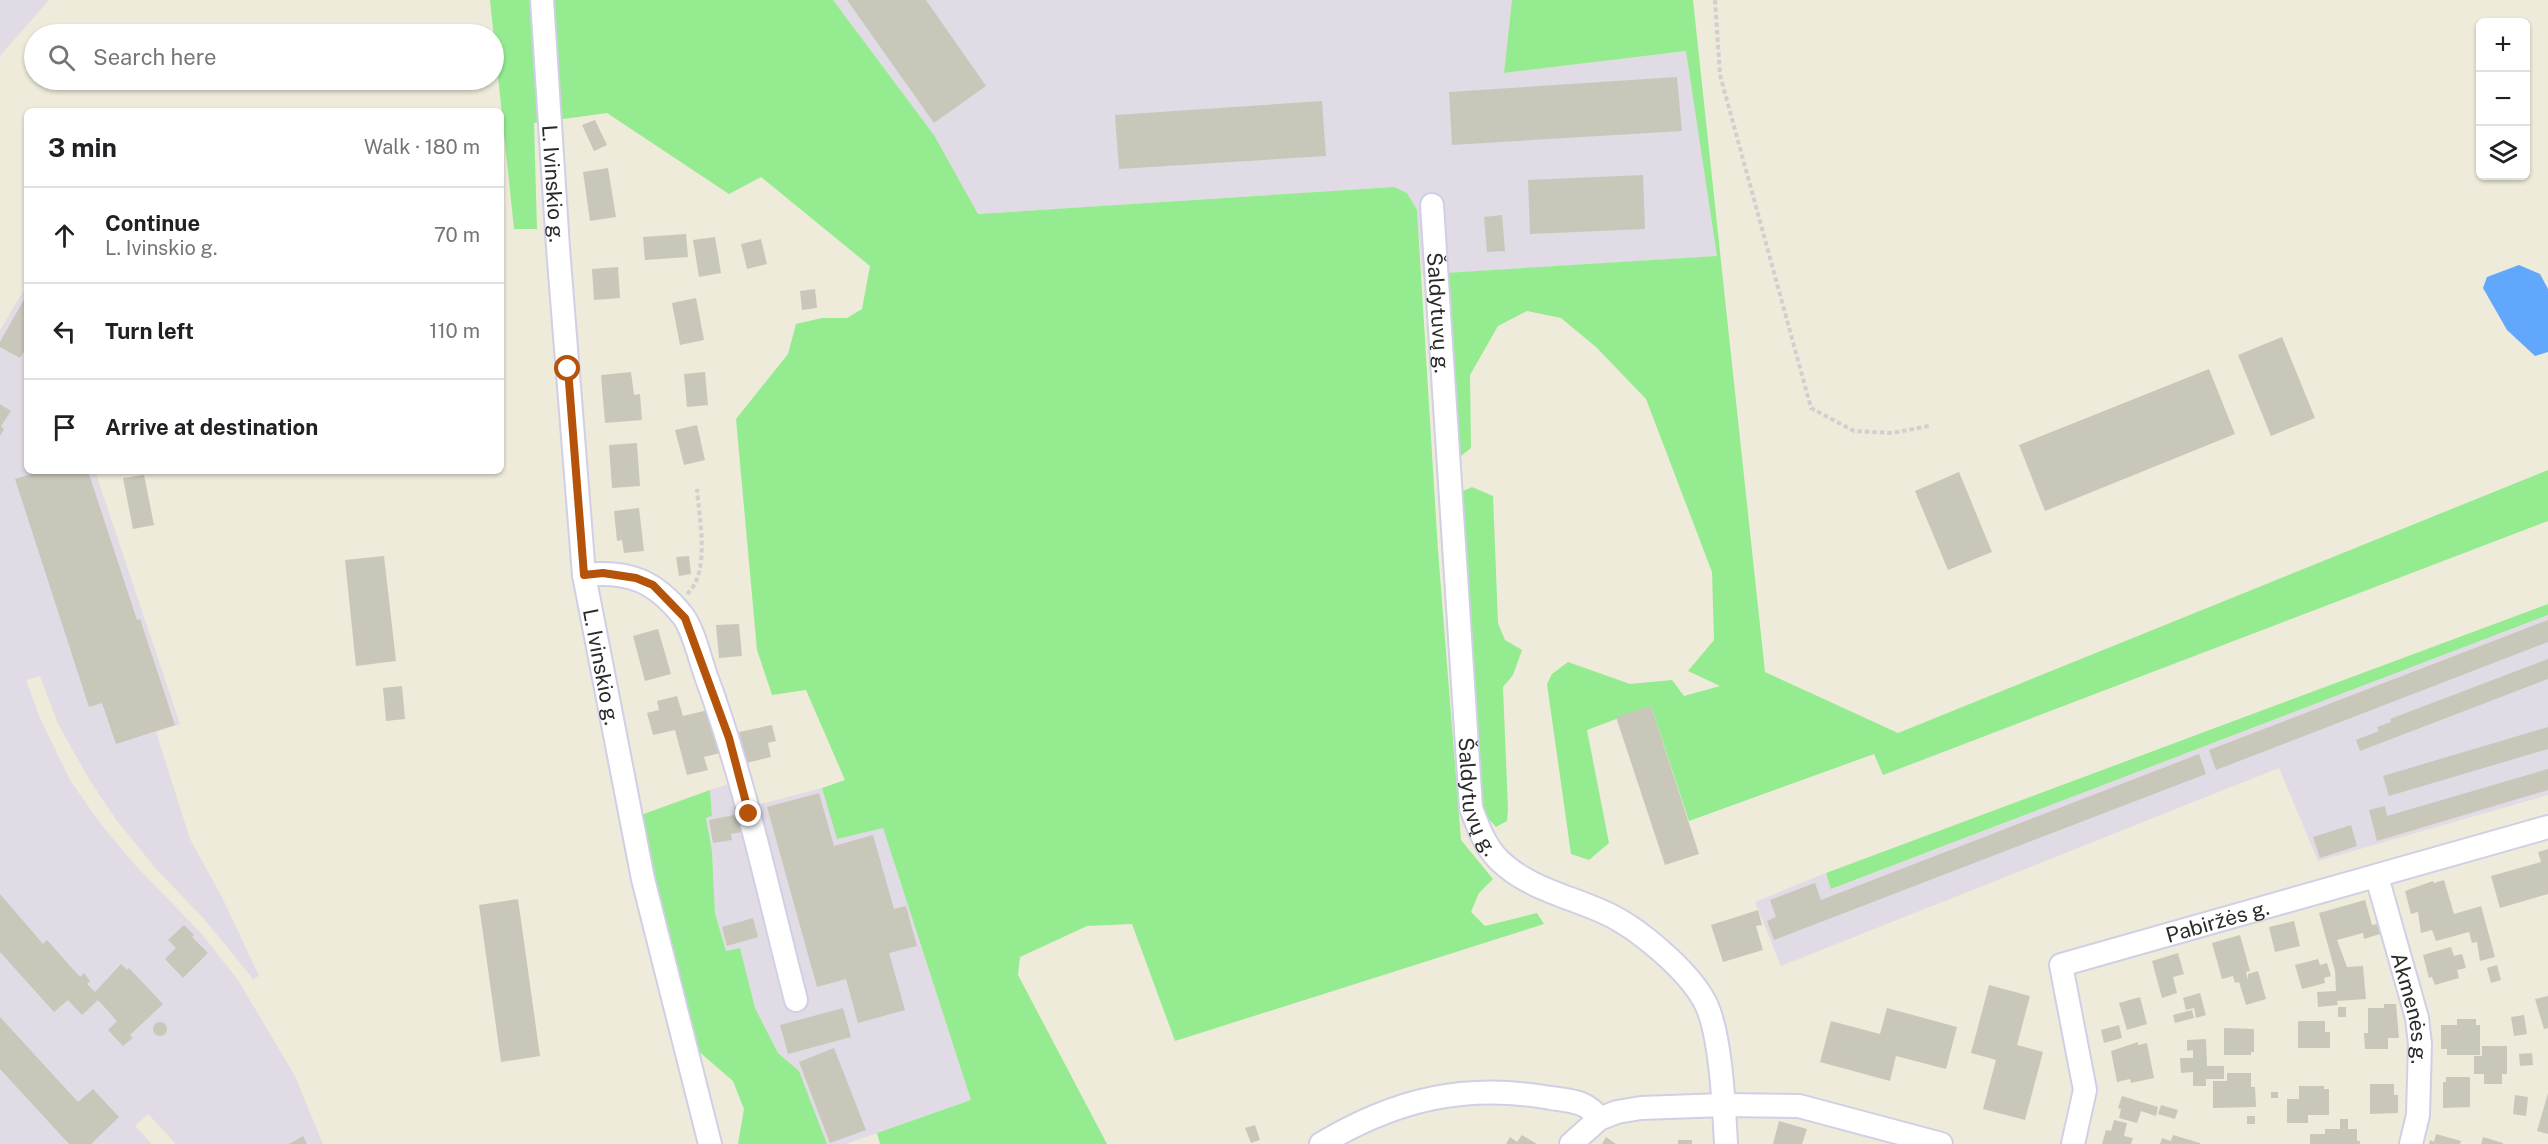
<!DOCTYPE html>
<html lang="en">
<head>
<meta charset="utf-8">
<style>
	:root { --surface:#fff; --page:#f2f2f2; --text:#202124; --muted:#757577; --line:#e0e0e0 }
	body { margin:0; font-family:"Public Sans",sans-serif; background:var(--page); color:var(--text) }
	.controls { position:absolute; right:18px; top:18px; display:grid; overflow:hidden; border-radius:9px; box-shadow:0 2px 4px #0004 }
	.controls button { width:54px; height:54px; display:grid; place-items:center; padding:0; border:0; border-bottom:2px solid var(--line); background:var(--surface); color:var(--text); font:30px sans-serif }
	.stop { position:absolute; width:18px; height:18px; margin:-14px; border:4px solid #b45309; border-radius:50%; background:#fff }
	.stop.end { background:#b45309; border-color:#fff; box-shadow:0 2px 6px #0008 }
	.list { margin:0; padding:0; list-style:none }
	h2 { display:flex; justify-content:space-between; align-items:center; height:78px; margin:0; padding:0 24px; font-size:26px }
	h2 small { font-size:20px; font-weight:400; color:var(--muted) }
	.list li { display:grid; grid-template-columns:39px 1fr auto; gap:18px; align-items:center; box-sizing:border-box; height:96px; padding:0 24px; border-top:2px solid var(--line) }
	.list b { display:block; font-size:22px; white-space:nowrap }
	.list p { margin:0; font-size:20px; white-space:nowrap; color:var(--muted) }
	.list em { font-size:20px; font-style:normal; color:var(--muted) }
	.icon { flex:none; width:33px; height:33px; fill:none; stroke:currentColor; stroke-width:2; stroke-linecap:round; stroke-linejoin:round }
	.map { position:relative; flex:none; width:2548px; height:1144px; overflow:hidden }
	.search { position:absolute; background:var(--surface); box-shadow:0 2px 4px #0004; left:24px; top:24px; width:480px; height:66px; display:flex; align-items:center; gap:15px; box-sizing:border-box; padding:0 21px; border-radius:33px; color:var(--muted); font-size:22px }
	.panel { position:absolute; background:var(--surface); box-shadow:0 2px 4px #0004; left:24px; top:108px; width:480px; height:366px; border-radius:9px }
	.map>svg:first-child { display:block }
</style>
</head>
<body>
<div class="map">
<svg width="2548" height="1144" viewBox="0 0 2548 1144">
	<rect width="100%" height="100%" fill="#eeebda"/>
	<g fill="#e1dbe5">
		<polygon points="0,0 49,0 0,56"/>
		<polygon points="833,0 1512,0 1504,73 1686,51 1718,256 1422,275 1417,210 1394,187 978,214 934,135"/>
		<polygon points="27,285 27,471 95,471 180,724 156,732 190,839 222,897 259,976 253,979 204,919 157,870 117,821 89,779 58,724 40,676 26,680 40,718 70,780 100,823 136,866 201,933 238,980 295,1076 323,1144 176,1144 148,1114 135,1126 152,1144 0,1144 0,330"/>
		<polygon points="2548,615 2548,795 2318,861 2279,768 1781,966 1755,902 1826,873 1832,889"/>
		<polygon points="750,778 757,805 822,788 837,838 883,828 971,1100 846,1144 827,1144 799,1071 778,1053 755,1008 740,948 726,951 715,913 712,851 706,817 712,816 710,790"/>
	</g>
	<g fill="#95eb90">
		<polygon points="490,0 833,0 934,135 978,214 1394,187 1407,193 1417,210 1438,551 1461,840 1493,879 1479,893 1471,912 1485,926 1537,913 1544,924 1175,1041 1132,924 1087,926 1020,957 1018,975 1107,1144 880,1144 877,1133 971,1100 883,828 837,839 822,788 845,780 806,690 772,695 757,650 736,419 788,354 796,324 822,318 847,318 862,309 870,266 761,177 729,194 607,113 534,123 537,229 514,229"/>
		<polygon points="1512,0 1693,0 1765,672 1898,733 2548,470 2548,521 1883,775 1874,754 1689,821 1651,706 1587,730 1609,843 1589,860 1571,854 1547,684 1552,674 1568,662 1630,684 1672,680 1684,696 1720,686 1688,671 1714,640 1712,572 1646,399 1596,347 1561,318 1527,311 1498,326 1470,375 1471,448 1457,459 1446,273 1717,256 1686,51 1504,73"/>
		<polygon points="1472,487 1493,496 1498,623 1505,640 1522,650 1513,675 1503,687 1508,809 1507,821 1496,827 1484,814 1478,787 1459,493"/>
		<polygon points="2548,604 2548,615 1831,889 1826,873"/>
		<polygon points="710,790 712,816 706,818 712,851 715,913 726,951 740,948 755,1008 778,1053 799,1071 827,1144 738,1144 744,1109 733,1081 697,1050 650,860 641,815"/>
	</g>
	<polygon fill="#61a7fc" points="2519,265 2540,274 2548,289 2548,352 2535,356 2507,330 2483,288 2487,277"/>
	<g fill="#c9c7ba">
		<polygon points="847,0 926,0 986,86 934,123"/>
		<polygon points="1677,77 1682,131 1452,145 1449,92"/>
		<polygon points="1322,101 1326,156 1119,169 1115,115"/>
		<polygon points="595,120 607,145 594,151 582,125"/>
		<polygon points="608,168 616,217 590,221 583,172"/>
		<polygon points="1643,175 1645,229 1530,234 1528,180"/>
		<polygon points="1502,215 1505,251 1487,252 1484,217"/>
		<polygon points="686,234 688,257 645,260 643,237"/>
		<polygon points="715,237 721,273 699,277 693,240"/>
		<polygon points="761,239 767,264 747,269 741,244"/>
		<polygon points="618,267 620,298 594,300 592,269"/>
		<polygon points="815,289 817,308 802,310 800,291"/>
		<polygon points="27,294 27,347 20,358 0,347 0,342"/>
		<polygon points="696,298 704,340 680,345 672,303"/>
		<polygon points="2282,337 2315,418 2271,436 2238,355"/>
		<polygon points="2209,369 2235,434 2045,511 2019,445"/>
		<polygon points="631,372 634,395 640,394 642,420 605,423 601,375"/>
		<polygon points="705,372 708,405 687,407 684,374"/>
		<polygon points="0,404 11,411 1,426 4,429 0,436"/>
		<polygon points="697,425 705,460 684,465 675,430"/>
		<polygon points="637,443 640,486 612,488 609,445"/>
		<polygon points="41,471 88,471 137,620 140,619 175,725 116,744 102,703 89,707 15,479"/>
		<polygon points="1959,472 1992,552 1948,570 1915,491"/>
		<polygon points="144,475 154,525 133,529 123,478"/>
		<polygon points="639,508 644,551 624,553 622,540 617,541 614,511"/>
		<polygon points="384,556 396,661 356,666 345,560"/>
		<polygon points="689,556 691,574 679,576 676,557"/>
		<polygon points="2548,620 2548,642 2216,770 2209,750"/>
		<polygon points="739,624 742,656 719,658 716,625"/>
		<polygon points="658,629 671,674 645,681 633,636"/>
		<polygon points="2548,659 2548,679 2360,751 2356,740 2379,731 2377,727 2391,722 2390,719"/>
		<polygon points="402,686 405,719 386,721 383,688"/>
		<polygon points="677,696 683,716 708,710 720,753 704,757 708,770 687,775 675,730 653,735 647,713 659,710 657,701"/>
		<polygon points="1651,706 1699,854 1665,865 1616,717"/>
		<polygon points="772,725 776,741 768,743 771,757 746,763 739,732"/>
		<polygon points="2548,727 2548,749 2389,796 2383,776"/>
		<polygon points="2199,754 2206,774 1774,940 1767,921 1776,917 1770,900 1815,883 1821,900"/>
		<polygon points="2548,769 2548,790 2377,841 2369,810 2385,806 2387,816"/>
		<polygon points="819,793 834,846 873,835 894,909 906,906 917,946 889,953 905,1010 858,1023 846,979 817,987 767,807"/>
		<polygon points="744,813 747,831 731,834 732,840 713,843 709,820"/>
		<polygon points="2351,825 2357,846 2320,858 2313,837"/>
		<polygon points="2548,849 2548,894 2500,908 2491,876 2541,862 2538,852"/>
		<polygon points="2444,880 2454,914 2481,906 2495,957 2480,961 2477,942 2472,943 2469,932 2436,941 2432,930 2421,933 2418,912 2411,914 2405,891 2433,881 2434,883"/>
		<polygon points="0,894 43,944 47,940 80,977 84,973 90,981 87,984 95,992 121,964 127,970 129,968 163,1004 130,1035 133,1038 123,1046 108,1030 117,1021 98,1000 82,1015 68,1000 54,1012 0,952"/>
		<polygon points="518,899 540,1056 501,1062 479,905"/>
		<polygon points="2365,900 2372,925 2377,924 2380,934 2364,939 2363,933 2337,940 2347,967 2363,966 2366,999 2337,1001 2338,1005 2318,1007 2317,992 2336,991 2335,971 2319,913"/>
		<polygon points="1758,910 1762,925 1756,926 1763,950 1723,962 1711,925"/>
		<polygon points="753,918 758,937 727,946 722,927"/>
		<polygon points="2294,921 2300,946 2275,952 2269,927"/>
		<polygon points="184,925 194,935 192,937 208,953 183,978 165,959 176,948 168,940"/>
		<polygon points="2240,935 2250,971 2246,972 2248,980 2248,974 2258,971 2266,999 2246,1005 2239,982 2235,983 2233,976 2222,979 2212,943"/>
		<polygon points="2451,947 2454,956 2462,954 2466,968 2457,970 2459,978 2435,985 2432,977 2429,978 2423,955"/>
		<polygon points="2178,953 2184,974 2173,977 2177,993 2162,998 2152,961"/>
		<polygon points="2318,959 2320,965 2327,963 2331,976 2324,978 2325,983 2302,989 2295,965"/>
		<polygon points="2497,965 2501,980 2491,983 2487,968"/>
		<polygon points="1989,985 2030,996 2017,1045 2043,1052 2025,1120 1983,1109 1996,1060 1971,1053"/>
		<polygon points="2200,993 2206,1015 2196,1018 2194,1008 2186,1010 2183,998"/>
		<polygon points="2548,996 2548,1028 2544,1029 2535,999"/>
		<polygon points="2140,997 2147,1024 2127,1030 2119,1003"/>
		<polygon points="2384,1004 2396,1004 2399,1038 2388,1038 2388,1049 2365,1049 2364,1033 2368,1033 2368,1008 2384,1008"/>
		<rect x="2338" y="1007" width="8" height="10"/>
		<polygon points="843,1008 851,1037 788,1054 780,1025"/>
		<polygon points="1887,1008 1957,1027 1946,1069 1896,1056 1890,1081 1820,1062 1831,1021 1880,1034"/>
		<polygon points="2192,1010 2194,1018 2175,1023 2173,1015"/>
		<polygon points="2524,1015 2527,1034 2514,1036 2511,1017"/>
		<polygon points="0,1017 78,1102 93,1089 119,1117 91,1144 69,1144 0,1069"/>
		<polygon points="2457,1019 2476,1019 2476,1025 2480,1025 2480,1055 2447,1055 2447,1049 2441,1049 2441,1025 2457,1025"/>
		<polygon points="2298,1021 2325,1021 2325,1032 2330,1032 2330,1048 2298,1048"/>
		<circle cx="160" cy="1029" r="7"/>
		<polygon points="2119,1025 2122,1038 2104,1043 2101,1030"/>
		<polygon points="2224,1028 2254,1029 2254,1052 2251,1052 2251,1055 2224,1055"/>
		<polygon points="2206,1039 2207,1066 2224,1066 2224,1079 2206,1079 2206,1086 2193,1086 2193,1072 2181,1073 2180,1058 2193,1058 2193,1050 2187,1051 2187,1040"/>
		<polygon points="2138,1042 2138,1045 2147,1043 2154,1078 2131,1083 2130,1079 2117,1082 2111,1051"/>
		<polygon points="2482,1046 2507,1046 2507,1074 2502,1074 2502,1084 2484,1084 2484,1074 2474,1074 2474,1056 2482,1056"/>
		<polygon points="834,1048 866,1130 830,1143 799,1062"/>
		<polygon points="2532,1053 2533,1065 2520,1066 2519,1054"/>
		<polygon points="2227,1073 2251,1073 2251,1087 2255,1087 2256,1107 2213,1108 2213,1081 2227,1081"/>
		<polygon points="2446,1077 2470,1077 2470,1107 2443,1108 2443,1082 2446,1082"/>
		<polygon points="2370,1084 2394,1084 2394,1095 2398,1095 2398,1113 2370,1114"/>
		<polygon points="2299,1086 2324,1086 2324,1089 2329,1089 2329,1115 2308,1115 2308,1123 2287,1123 2287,1099 2299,1099"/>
		<rect x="2271" y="1092" width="7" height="6"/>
		<polygon points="2548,1093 2548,1134 2537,1131"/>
		<polygon points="2515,1095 2528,1097 2526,1116 2513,1114"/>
		<polygon points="2122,1096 2158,1107 2156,1116 2141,1111 2137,1123 2119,1118 2121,1109 2118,1108"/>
		<polygon points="2161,1105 2178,1110 2175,1119 2158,1114"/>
		<rect x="2247" y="1116" width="8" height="8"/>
		<polygon points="2340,1119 2348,1119 2348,1129 2357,1129 2357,1141 2360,1141 2360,1144 2310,1144 2310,1134 2325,1134 2325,1129 2340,1129"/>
		<polygon points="2114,1120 2127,1123 2124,1136 2133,1138 2131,1144 2102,1144 2106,1130 2111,1131"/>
		<polygon points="1779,1121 1807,1129 1802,1144 1773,1144"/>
		<polygon points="1255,1125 1260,1140 1251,1143 1245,1128"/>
		<polygon points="2436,1134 2461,1141 2460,1144 2429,1144 2430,1140 2434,1142"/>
		<polygon points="1522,1135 1537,1144 1506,1144 1510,1137 1517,1142"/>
		<polygon points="2173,1135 2200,1143 2200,1144 2160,1144 2162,1138 2171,1141"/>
		<polygon points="303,1136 307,1144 289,1144"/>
		<polygon points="1606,1137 1616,1144 1602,1144"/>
		<polygon points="2483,1137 2503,1143 2503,1144 2481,1144"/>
		<rect x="1678" y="1140" width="14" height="4"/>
	</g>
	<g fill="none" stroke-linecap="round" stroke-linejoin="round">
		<defs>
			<g id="minor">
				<path id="s1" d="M542,0L558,248L584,575L643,879L710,1144"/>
				<path id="s2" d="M1432,205L1471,808C1478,827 1485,846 1499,860C1526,887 1567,896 1601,911C1635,925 1689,970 1706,1004C1721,1036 1724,1107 1726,1144"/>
				<path d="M584,575C629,570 655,581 683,616C693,629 700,659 706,676C745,781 768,892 796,1000"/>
				<path id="s3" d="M2377,877L2417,1018L2420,1044L2418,1115L2411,1144"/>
				<path d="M1321,1144C1396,1099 1465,1083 1551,1098C1571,1101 1588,1101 1599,1119"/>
				<polyline points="1571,1144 1599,1119 1617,1112 1641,1108 1724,1105 1799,1106 1941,1144"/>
				<path id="s4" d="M2073,1144L2085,1090L2061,965L2548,827"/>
			</g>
		</defs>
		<use href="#minor" stroke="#d1cfe5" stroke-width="26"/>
		<g stroke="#d0d0d0" stroke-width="4" stroke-dasharray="4.5 3" stroke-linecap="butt">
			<polyline points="1715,0 1720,75 1811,408 1854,431 1892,433 1929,426"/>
			<path d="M687,594C711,572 699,519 697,489"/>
		</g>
		<use href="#minor" stroke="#fff" stroke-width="22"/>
	</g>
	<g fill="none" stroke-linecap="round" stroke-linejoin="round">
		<polyline stroke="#b45309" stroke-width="8" points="568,369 584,575 603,573 636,578 653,585 685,618 729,738 749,814"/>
	</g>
	<g text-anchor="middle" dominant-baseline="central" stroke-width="4.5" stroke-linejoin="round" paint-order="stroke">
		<g font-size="21" fill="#2a2a2a" stroke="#fff">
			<text stroke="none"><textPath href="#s1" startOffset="184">L. Ivinskio g.</textPath></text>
			<text stroke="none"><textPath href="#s2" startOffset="108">Šaldytuvų g.</textPath></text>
			<text stroke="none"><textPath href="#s1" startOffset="670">L. Ivinskio g.</textPath></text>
			<text stroke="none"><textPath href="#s2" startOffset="594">Šaldytuvų g.</textPath></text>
			<text stroke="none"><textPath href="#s4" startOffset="345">Pabiržės g.</textPath></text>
			<text stroke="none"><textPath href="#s3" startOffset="136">Akmenės g.</textPath></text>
		</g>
	</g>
</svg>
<div class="controls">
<button>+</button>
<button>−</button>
<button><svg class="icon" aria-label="layers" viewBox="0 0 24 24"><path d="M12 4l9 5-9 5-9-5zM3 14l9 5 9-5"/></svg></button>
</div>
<div class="stop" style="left:568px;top:369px"></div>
<div class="stop end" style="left:749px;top:814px"></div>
<div class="search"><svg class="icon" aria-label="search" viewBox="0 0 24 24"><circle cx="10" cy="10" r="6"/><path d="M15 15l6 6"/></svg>Search here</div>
<section class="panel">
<h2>3 min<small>Walk · 180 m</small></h2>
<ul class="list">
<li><svg class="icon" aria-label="ahead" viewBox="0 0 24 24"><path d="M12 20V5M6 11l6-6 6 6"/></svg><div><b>Continue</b><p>L. Ivinskio g.</p></div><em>70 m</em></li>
<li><svg class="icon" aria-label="left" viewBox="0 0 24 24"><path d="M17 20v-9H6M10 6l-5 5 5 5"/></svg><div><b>Turn left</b></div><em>110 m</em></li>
<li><svg class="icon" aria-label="arrive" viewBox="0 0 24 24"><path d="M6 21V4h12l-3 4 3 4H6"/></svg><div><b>Arrive at destination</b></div></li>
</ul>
</section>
</div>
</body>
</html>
